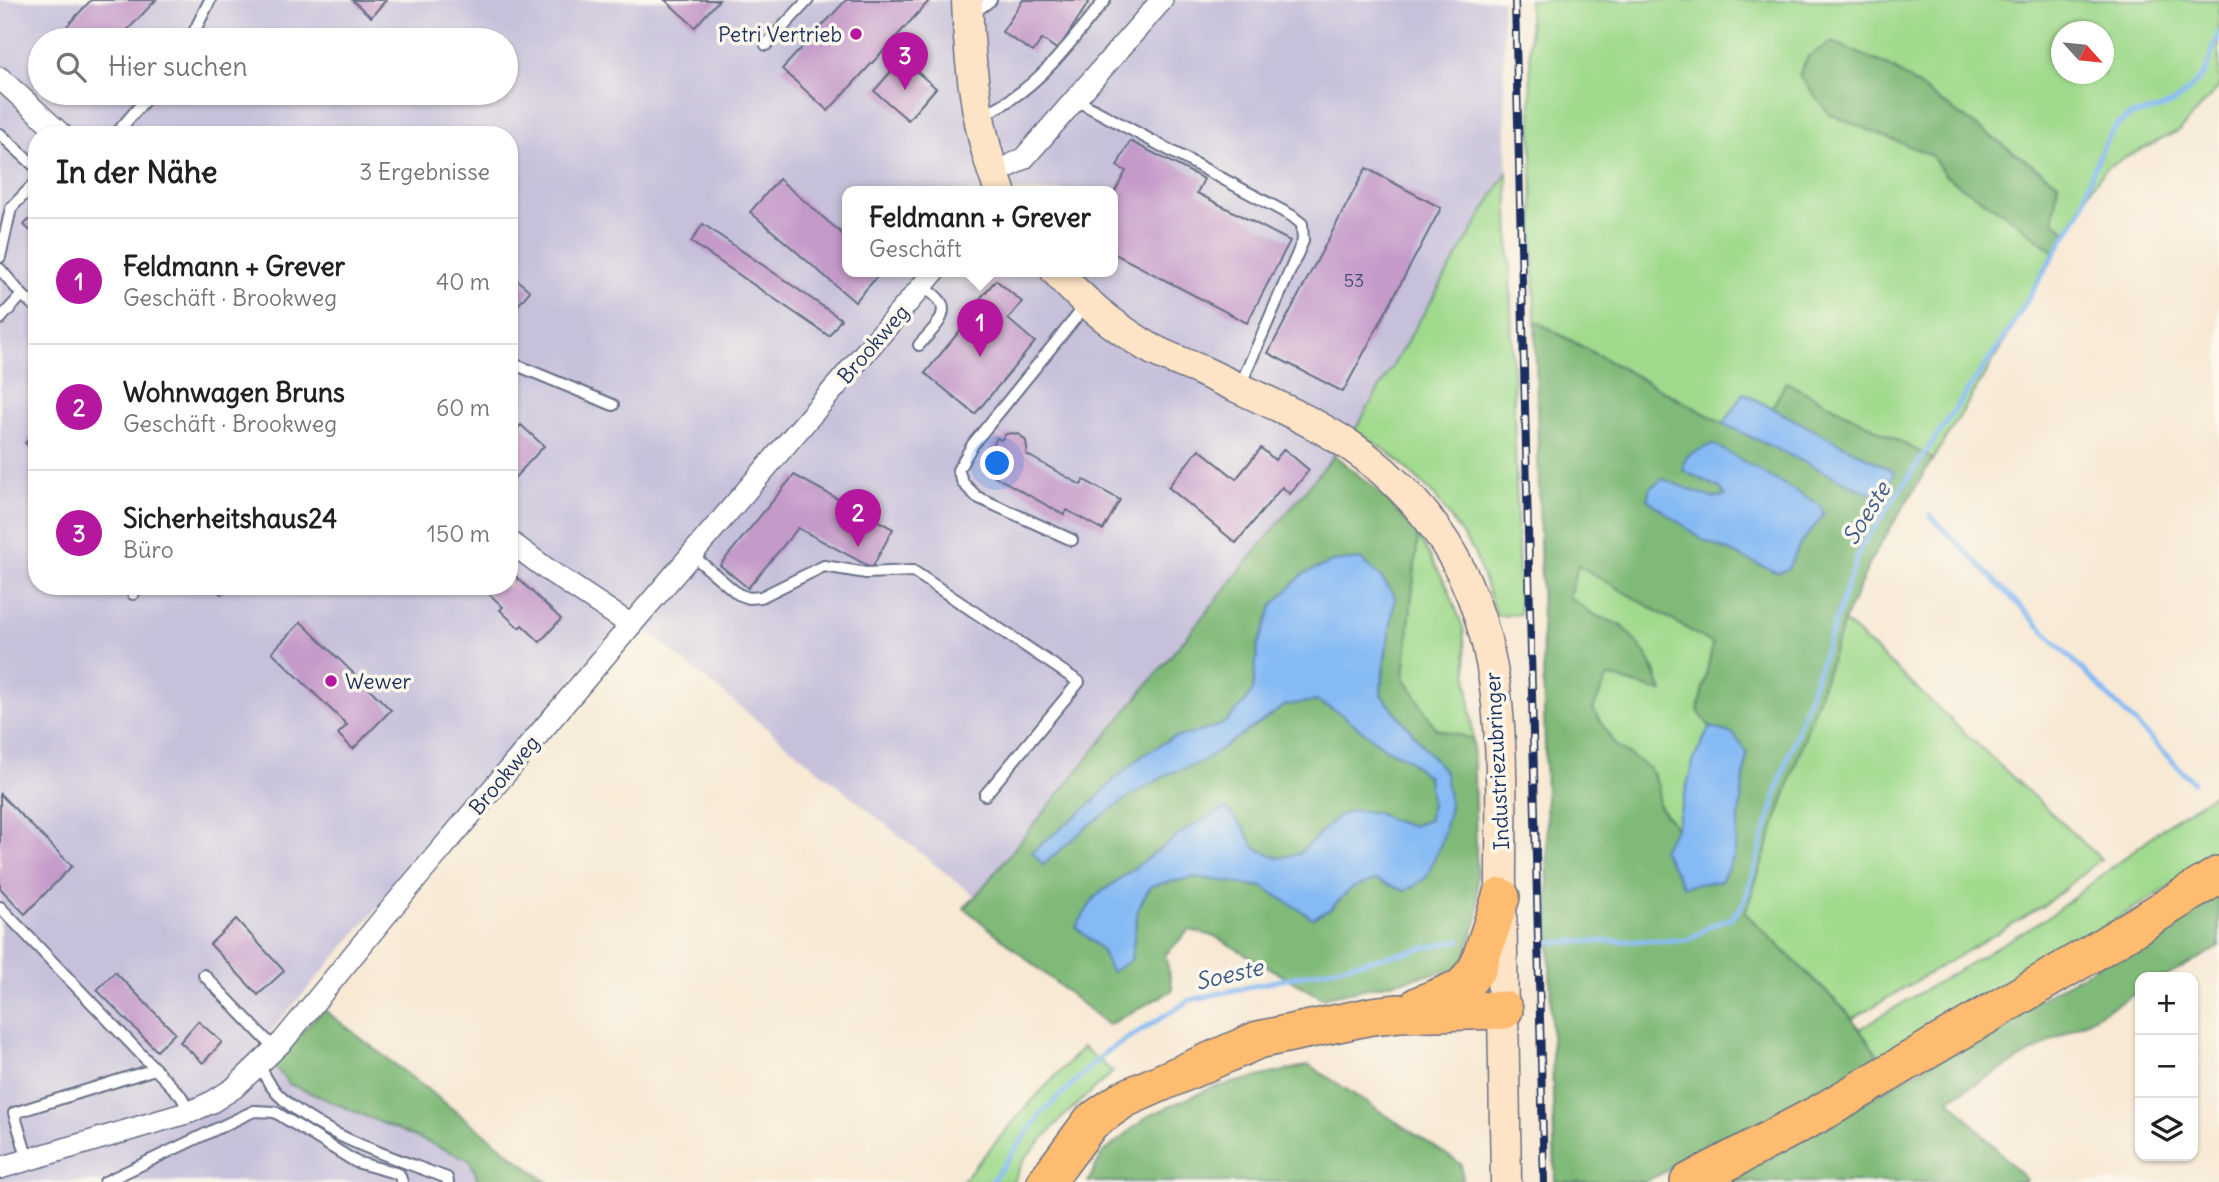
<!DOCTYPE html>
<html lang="de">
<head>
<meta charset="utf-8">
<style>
	:root { --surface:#fff; --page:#f6f6f6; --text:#202124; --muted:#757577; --line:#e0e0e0; --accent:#b5179e }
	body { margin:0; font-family:Delius,sans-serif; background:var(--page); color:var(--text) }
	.controls { position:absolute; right:21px; bottom:21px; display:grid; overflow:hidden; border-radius:14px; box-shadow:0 2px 5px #0004 }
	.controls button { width:63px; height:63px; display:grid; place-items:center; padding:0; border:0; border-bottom:2px solid var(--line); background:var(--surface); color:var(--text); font:35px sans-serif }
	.compass { position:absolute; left:2051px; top:21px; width:63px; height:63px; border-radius:50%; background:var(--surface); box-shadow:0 2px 5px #0004; rotate:117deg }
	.you { position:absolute; left:998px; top:464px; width:24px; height:24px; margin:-18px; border:5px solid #fff; border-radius:50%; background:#1a73e8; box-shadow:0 0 0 10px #1a73e833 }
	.badge { display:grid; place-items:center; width:46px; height:46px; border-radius:50%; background:var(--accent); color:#fff; font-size:23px; font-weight:700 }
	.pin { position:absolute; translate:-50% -58px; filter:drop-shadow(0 2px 4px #0008) }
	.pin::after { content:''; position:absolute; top:37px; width:24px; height:21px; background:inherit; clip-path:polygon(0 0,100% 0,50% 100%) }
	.popup { position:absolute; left:842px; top:186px; width:276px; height:91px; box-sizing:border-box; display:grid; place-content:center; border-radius:14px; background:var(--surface); filter:drop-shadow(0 2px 5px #0005); font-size:23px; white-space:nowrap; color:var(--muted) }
	.popup b { font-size:26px; color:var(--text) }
	.popup::after { content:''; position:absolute; left:50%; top:100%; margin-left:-14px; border:14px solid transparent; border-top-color:var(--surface) }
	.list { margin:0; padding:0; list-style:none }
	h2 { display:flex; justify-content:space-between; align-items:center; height:91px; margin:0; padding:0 28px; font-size:30px }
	h2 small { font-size:23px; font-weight:400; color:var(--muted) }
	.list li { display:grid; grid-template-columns:46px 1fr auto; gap:21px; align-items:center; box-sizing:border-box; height:126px; padding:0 28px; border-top:2px solid var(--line) }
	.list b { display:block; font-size:26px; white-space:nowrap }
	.list p { margin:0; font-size:23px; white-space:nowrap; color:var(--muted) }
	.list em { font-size:23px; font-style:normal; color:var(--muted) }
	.icon { flex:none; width:38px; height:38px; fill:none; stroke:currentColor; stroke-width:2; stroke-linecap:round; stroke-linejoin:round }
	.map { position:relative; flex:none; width:2219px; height:1182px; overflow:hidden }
	.search { position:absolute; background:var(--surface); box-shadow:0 2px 5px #0004; left:28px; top:28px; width:490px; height:77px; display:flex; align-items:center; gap:18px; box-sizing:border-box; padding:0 24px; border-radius:38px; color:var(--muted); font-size:26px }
	.panel { position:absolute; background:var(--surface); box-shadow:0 2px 5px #0004; left:28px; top:126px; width:490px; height:469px; border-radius:28px }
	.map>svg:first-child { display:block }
</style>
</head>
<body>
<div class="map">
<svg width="2219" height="1182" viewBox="0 0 2219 1182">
	<rect width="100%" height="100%" fill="#fbf7ec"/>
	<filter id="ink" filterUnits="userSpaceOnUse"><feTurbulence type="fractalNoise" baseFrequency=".0143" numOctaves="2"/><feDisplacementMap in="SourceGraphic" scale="14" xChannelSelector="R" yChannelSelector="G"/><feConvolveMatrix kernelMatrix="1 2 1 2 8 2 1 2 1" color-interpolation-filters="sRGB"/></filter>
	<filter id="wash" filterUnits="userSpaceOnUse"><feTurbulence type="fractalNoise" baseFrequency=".00686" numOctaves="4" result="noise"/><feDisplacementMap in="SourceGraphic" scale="28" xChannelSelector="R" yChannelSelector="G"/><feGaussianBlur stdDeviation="1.57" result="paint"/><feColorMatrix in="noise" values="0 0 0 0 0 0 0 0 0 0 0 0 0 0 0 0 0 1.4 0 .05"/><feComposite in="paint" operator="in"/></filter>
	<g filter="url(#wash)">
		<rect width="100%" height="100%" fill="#f7e9d4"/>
		<path fill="#c6c0da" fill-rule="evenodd" d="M0,0H1502L1507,172L1355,430L975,897L627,615L427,851L258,1046L289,1084L470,1160L479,1182H0ZM40,40H506V93H40ZM37,135H509V586H37ZM847,191H1113V271H847Z"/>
		<g fill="#a0da8d" stroke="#5e8476" stroke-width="2" fill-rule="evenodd">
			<path d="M1529,0H2219V87L2180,130L2107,167L2094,184L2066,232L2053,220L2058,183L1891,67L1832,42L1931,155L1947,177L2015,221L2055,253L1987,372L1933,459L1786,382L1772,408L1743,393L1724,424L1535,321ZM2062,32H2104V74H2062Z"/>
			<polygon points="1507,172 1520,614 1497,616 1474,552 1435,496 1392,455 1355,430"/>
			<polygon points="1418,535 1448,588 1463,628 1473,739 1436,729 1404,677"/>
			<path d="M1578,565L1713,644L1698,710L1710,727L1694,759L1676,828L1658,804C1661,764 1643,768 1617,746C1607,738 1600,720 1593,709L1607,676L1661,691L1655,670L1623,626L1589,613L1569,597Z"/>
			<polygon points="1844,621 2101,859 2043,906 1852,1019 1847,1012 1745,913"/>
			<polygon points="2219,791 2219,857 1882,1061 1859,1029 2051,915 2173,820"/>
			<polygon points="1083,1047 1113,1072 1063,1117 1025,1158 1013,1182 961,1182 1029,1104"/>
		</g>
		<g fill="#80ba78" stroke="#4e746b" stroke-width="2" fill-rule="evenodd">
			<polygon points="1832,42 1891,67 2058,183 2053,220 2066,232 2055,253 2015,221 1947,177 1931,155 1829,114 1799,75 1808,56"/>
			<path d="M1535,321L1724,424L1881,499L1894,472L1772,408L1786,382L1933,459L1872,558L1844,621L1745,913L1847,1012L1882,1061L1814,1100L1644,1182H1555ZM1578,565L1713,644L1698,711L1710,727L1733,734L1747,753L1734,857L1676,828L1658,805L1659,786L1649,768L1615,745L1593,709L1608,676L1662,692L1648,657L1623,626L1590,613L1569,597Z"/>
			<path d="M1334,455L1380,493L1418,535L1404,677L1436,729L1473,739L1478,918L1461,968L1322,998L1214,936L1189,930L1165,955L1173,990L1108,1025L964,908L975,897ZM1381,577L1395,596C1391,629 1383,662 1381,695L1423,745L1442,841L1405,891L1376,879L1352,888L1329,910L1313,917L1263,887L1195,877L1151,886L1138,908L1131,960L1101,949L1076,927L1095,897L1190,827L1226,808L1244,828L1254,847L1278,858L1299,854L1338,816L1354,810L1377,813L1393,821L1412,826L1429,820L1431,802L1428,777L1407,758L1386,749L1340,713L1316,701L1286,705L1201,762L1170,773L1130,796L1089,825L1032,852L1093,802L1118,776L1203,731L1223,724L1244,704L1253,690L1258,645Z"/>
			<polygon points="2219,894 2219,947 2165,977 2140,977 2140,991 1949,1099 2026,1180 2024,1182 1728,1182"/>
			<polygon points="323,1009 547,1182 479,1182 470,1160 289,1084 273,1064"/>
			<polygon points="1309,1065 1461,1164 1463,1182 1088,1182 1102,1154 1148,1116 1211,1088"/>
		</g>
		<g fill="#85baf4" stroke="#5074a9" stroke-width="2">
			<polygon points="1743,393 1895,472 1881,499 1724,424"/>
			<polygon points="1713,444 1820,505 1824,514 1800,545 1788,569 1778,573 1703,540 1647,499 1650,488 1663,479 1712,498 1725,496 1720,488 1684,471 1683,465 1688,455"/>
			<path d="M1360,559L1381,577L1395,597C1391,630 1382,662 1381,695L1445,772L1450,806L1442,841L1426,878L1405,891L1376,880L1352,888L1329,910L1313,918L1263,887L1195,877L1151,886L1138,908L1131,960L1111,972L1101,949L1076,927L1095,897L1190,827L1226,808L1244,828L1254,847L1278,858L1299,854L1338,816L1354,810L1377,813L1393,821L1412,826L1429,820L1431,802L1428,777L1407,758L1386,749L1340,713L1316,701L1286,705L1201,762L1170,773L1130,796L1089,825L1043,865L1032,852L1093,802L1118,776L1142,756L1172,738L1203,731L1223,724L1244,704L1253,690L1258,645L1273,605L1303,574L1332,562Z"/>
			<polygon points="1710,727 1733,734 1747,752 1734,857 1721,881 1683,886 1662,849 1676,828 1694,759"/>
		</g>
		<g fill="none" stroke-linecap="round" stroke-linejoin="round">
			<g stroke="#85baf4" stroke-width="5">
				<polyline points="1930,515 2193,782"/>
				<polyline points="1551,942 1688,940 1710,926 1731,918 1742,906 1747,894 1782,775 1861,547 2010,329 2082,208 2091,176 2102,149 2111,133 2120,123 2131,115 2156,110 2175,102 2191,88 2205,73 2219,33"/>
				<polyline points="991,1182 1042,1113 1106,1052 1190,1000 1460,940"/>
			</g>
		</g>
		<g id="blocks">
			<g fill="#c49ac9">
				<polygon points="91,0 156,0 118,40 58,40 56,38"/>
				<polygon points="352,0 386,0 371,17"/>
				<polygon points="665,0 719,0 695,27"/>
				<polygon points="846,0 930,0 828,111 782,69"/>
				<polygon points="1023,0 1090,0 1058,50 1042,39 1033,52 1002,32"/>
				<polygon points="902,59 936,88 908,120 874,91"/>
				<polygon points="1130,141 1204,179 1197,193 1290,241 1247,323 1113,253 1113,195 1126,171 1117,166"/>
				<polygon points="1366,168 1441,208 1343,392 1268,353"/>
				<polygon points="779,179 847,238 847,271 882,271 855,302 750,212"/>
				<polygon points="37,211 37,237 24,225"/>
				<polygon points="703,224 841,319 829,336 691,242"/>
				<polygon points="509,273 530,291 509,316"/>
				<polygon points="996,280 1022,302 1008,319 1035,342 975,414 925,373 982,304 978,301"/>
				<polygon points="521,425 544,446 509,484 509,437"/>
				<polygon points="37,431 37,454 25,443"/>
				<polygon points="1013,433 1020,435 1026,441 1027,448 1026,454 1081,485 1084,480 1120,500 1103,530 1067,510 1064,515 991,474 994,469 983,463 997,438 1001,440 1006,434"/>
				<polygon points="1261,448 1275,460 1284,449 1309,470 1290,494 1282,487 1236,543 1168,487 1199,449 1236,479"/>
				<polygon points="794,475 893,529 872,568 798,528 748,588 720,565"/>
				<polygon points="509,570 561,619 540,642 522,625 519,628 500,610 503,607 481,586 509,586"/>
				<polygon points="212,586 228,586 221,594"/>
				<polygon points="301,622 391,710 353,749 338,734 347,725 272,652"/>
				<polygon points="0,794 72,866 25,914 0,888"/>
				<polygon points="236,919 284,971 258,995 210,944"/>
				<polygon points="115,972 175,1033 157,1051 97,990"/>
				<polygon points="198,1021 222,1042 203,1063 180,1042"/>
			</g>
		</g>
	</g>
	<g filter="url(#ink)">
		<use href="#blocks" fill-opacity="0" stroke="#687087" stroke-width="2"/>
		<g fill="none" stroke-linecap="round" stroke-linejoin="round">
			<defs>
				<g id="lane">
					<polyline points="971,15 991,0"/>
					<polyline points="190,40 210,0"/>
					<polyline points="766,45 808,0"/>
					<polyline points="1076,100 1292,216 1302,224 1303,241 1239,388"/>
					<path d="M982,115C992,110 1002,106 1011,99C1049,74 1076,35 1105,0"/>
					<polyline points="0,134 37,168"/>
					<polyline points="115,135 151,93"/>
					<polyline points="0,257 11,208 37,181"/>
					<polyline points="0,269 22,295 37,308"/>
					<polyline points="0,319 22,295"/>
					<path d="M919,345C928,334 951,316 940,301C936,295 928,290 922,286"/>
					<polyline points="509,362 613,405"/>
					<polyline points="1072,540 977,497 963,483 958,470 973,444 1086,305"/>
					<polyline points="692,555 738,594 749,598 761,597 824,566 866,573 913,571 1079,682 985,795"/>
					<polyline points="133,594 140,586"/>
					<polyline points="0,907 181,1096 190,1112"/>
					<polyline points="204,975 275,1049"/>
					<path d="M259,1065C266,1078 272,1090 284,1100C326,1137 395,1158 447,1178L448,1182"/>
					<polyline points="28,1160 14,1113 155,1069"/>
					<polyline points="105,1182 254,1111 275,1112 356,1162 399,1174 402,1182"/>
				</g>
				<g id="street">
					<polyline points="0,78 62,135"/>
					<polyline points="994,175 1024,158 1162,0"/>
					<polyline points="509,541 548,570 631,625"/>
					<polyline points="0,1168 190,1112 212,1102 234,1088 283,1041 390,910 631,625 935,271"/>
				</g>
				<g id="secondary">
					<path d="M967,0C969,63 976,132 1000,191"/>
					<path d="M1056,271C1081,300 1111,324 1143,344C1160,355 1181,362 1200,370C1250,394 1305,416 1352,447C1376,463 1396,482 1415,503C1516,616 1500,758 1501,898C1502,992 1505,1087 1506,1182"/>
				</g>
				<g id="highway">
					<polyline points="1419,1005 1463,987 1478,967 1501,897"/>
					<polyline points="1046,1182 1091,1122 1124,1099 1258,1040 1372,1016 1399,1013 1504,1010"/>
					<polyline points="1689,1182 1824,1111 2089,955 2219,875"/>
				</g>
			</defs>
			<use href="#lane" stroke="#687087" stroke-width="14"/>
			<use href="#street" stroke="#687087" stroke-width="24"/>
			<use href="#secondary" stroke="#687087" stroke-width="33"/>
			<use href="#highway" stroke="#687087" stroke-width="40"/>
			<use href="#lane" stroke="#fff" stroke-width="10"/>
			<use href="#street" stroke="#fff" stroke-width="21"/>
			<use href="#secondary" stroke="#fee4c6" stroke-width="30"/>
			<use href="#highway" stroke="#fdbc70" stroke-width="37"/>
			<defs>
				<polyline id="rail" points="1515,0 1544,1182"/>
			</defs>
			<use href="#rail" stroke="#1b2f5e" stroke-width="8"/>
			<use href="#rail" stroke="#fbf7ec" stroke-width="5" stroke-dasharray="16" stroke-linecap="butt"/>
		</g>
	</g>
	<g fill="#b5179e" stroke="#fbf7ec" stroke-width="2.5">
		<circle cx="856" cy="34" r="7"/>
		<circle cx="331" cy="681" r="7"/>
	</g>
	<g text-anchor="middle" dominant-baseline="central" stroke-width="7" stroke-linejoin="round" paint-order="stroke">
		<g font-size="18" fill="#454a79">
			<text x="1354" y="280">53</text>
		</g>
		<g font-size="21" fill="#1b2f5e" stroke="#fbf7ec" text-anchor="end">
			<text x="842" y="34">Petri Vertrieb</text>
			<text x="345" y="681" text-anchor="start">Wewer</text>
		</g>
		<g font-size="21" fill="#1b2f5e" stroke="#fbf7ec">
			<text transform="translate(873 344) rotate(-49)">Brookweg</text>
			<text transform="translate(1497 761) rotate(-93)">Industriezubringer</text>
			<text transform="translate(504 775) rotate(-50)">Brookweg</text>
		</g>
		<g font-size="23" font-style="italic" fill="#3b598b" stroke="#fbf7ec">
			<text transform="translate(1866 513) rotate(-58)">Soeste</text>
			<text transform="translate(1229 974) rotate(-13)">Soeste</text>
		</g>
	</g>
</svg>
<div class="controls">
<button>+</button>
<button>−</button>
<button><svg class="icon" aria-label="layers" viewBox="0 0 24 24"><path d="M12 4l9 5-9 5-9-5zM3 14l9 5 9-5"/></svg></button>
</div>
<svg class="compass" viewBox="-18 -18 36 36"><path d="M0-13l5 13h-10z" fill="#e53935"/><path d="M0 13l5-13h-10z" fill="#757577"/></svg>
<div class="you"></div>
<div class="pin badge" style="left:980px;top:357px">1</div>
<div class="popup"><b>Feldmann + Grever</b>Geschäft</div>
<div class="pin badge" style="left:858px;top:547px">2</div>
<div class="pin badge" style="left:905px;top:90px">3</div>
<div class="search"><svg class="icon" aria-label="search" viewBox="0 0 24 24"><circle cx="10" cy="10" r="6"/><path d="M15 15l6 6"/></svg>Hier suchen</div>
<section class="panel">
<h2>In der Nähe<small>3 Ergebnisse</small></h2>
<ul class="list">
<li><span class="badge">1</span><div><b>Feldmann + Grever</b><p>Geschäft · Brookweg</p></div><em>40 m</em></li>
<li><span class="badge">2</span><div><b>Wohnwagen Bruns</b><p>Geschäft · Brookweg</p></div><em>60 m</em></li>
<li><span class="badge">3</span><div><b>Sicherheitshaus24</b><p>Büro</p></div><em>150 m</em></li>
</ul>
</section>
</div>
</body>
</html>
